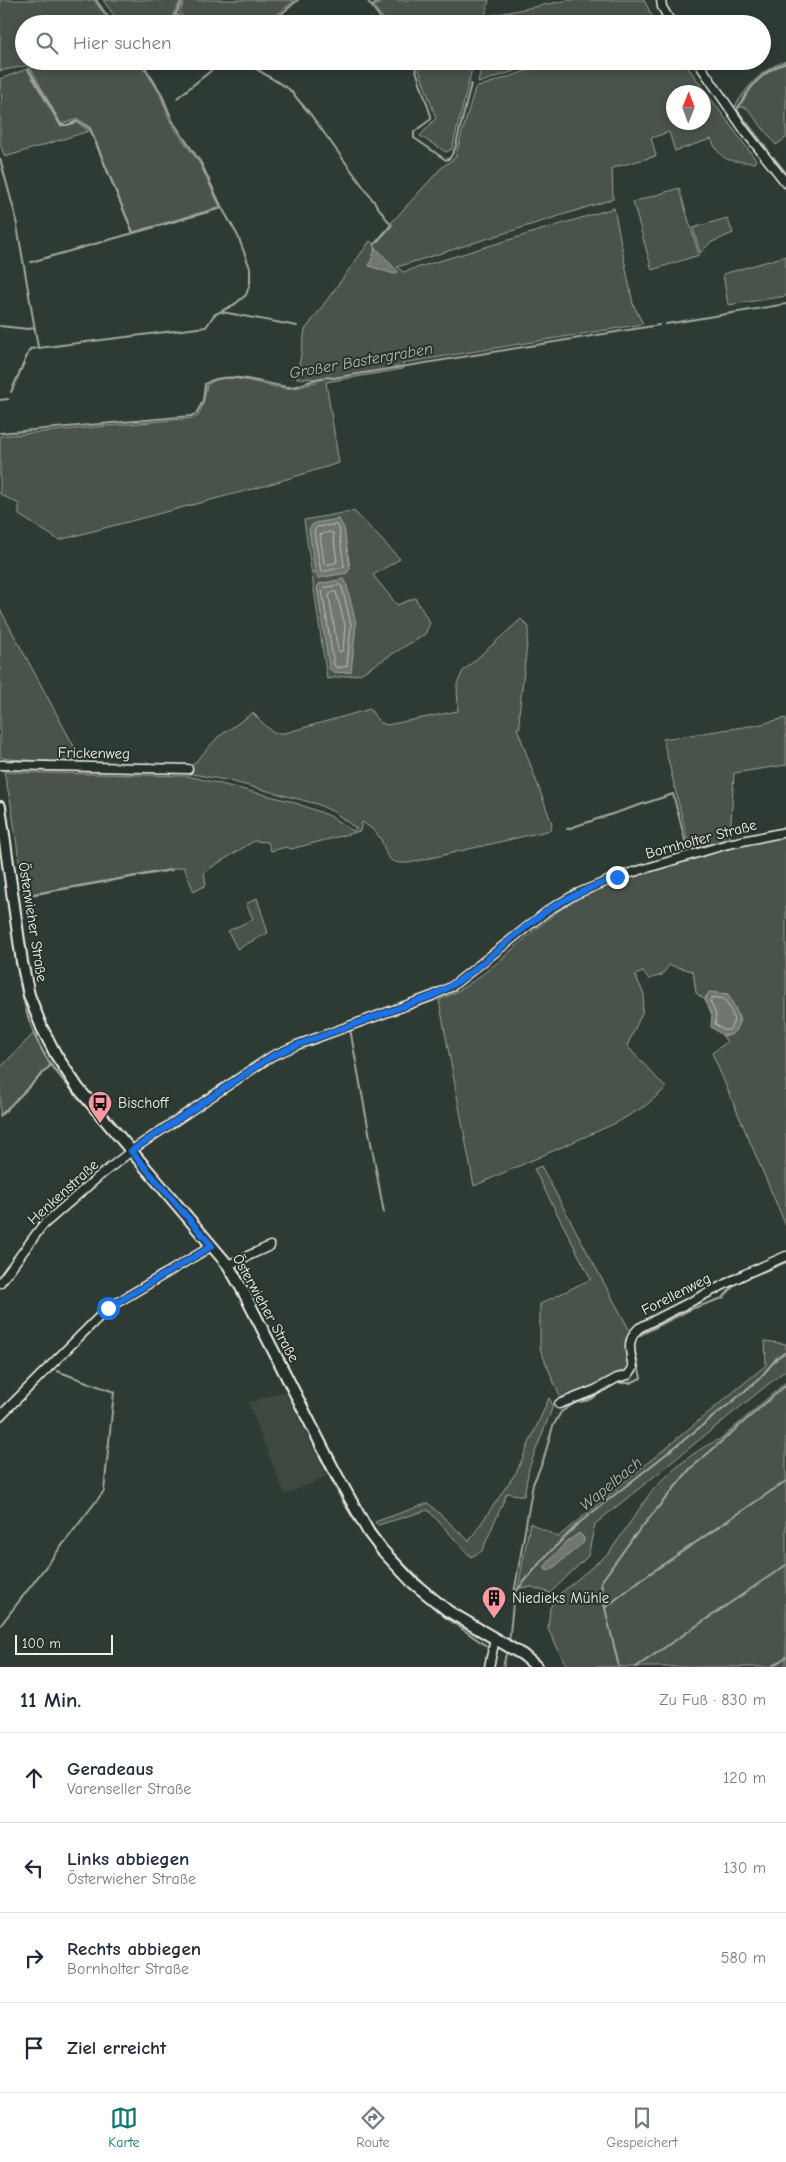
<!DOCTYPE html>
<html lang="de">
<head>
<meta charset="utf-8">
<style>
	:root { --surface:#fff; --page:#f6f6f7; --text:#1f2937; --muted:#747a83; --line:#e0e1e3; --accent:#0f766e }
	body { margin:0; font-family:"Comic Neue",sans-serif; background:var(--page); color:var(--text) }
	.compass { position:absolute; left:666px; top:85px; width:45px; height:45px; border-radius:50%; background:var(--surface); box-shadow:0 2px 8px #0003; rotate:1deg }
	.scale { position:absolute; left:15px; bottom:12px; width:98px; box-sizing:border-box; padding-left:5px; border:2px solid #f4f1e8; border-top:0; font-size:14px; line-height:18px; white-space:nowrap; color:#f4f1e8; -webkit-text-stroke:4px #26332d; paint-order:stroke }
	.stop { position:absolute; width:15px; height:15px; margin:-11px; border:4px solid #1a73e8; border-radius:50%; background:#fff }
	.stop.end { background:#1a73e8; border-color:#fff; box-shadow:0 1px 5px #0008 }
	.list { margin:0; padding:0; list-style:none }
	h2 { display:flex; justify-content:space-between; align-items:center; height:65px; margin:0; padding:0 20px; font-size:21px }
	h2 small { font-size:16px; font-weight:400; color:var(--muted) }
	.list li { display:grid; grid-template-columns:32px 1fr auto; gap:15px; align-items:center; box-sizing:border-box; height:90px; padding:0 20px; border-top:1px solid var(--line) }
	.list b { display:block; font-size:19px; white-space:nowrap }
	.list p { margin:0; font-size:16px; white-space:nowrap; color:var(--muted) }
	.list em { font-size:16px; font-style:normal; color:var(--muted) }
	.icon { flex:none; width:28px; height:28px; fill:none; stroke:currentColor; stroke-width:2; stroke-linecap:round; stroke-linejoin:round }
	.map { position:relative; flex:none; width:786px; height:1667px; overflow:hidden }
	.search { position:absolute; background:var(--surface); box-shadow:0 2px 8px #0003; left:15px; right:15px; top:15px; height:55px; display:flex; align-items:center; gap:12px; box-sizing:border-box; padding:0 18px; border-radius:28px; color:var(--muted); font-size:19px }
	.sheet { height:425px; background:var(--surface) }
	nav { display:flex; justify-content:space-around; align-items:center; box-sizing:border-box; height:70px; border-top:1px solid var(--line); background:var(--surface); font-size:14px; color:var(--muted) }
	nav a { display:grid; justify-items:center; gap:2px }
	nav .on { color:var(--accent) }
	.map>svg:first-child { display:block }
</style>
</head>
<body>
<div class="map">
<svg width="786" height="1667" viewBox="0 0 786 1667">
	<rect width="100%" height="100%" fill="#2e3b34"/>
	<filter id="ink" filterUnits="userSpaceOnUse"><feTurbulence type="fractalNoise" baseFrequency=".02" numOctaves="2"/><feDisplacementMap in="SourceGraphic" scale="10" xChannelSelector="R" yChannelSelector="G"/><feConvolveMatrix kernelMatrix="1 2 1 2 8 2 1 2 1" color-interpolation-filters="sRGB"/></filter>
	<g filter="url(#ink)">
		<polygon fill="#3c4841" points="285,1391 327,1476 285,1495 248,1403"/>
		<g fill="#48524c" stroke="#9ea29a" fill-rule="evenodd">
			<polygon points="0,0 94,0 111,24 24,24 24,61 139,61 160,94 171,123 200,164 220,207 133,232 90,127 78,119 61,124 29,65 0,71"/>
			<polygon points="103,0 181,0 168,24 120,24"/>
			<polygon points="185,0 295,0 265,24 193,24 179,13"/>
			<polygon points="385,0 489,0 483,24 388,24 374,7"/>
			<polygon points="569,0 644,0 656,24 491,24 493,15"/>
			<polygon points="416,61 474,61 452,149 446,152 420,136 436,118"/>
			<polygon points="482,61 545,61 478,83"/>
			<path d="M557,61H683L756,160L754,163C729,160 723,164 711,139L675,151L669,132L651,138L656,156L612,168L613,199L397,267L403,272L614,208L633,304L643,324L403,363V369L326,382L339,463L264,486L59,540L19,515V504L0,494V436L193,418L198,416L203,404L207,385C228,367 269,391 294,388C304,387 314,382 324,379L297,378L305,330L370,241L375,245L392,226V222L442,167L455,158L475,88ZM674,92H704V122H674Z"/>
			<path d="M786,61V138L776,145L747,108L735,106C748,85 762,69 786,61Z"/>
			<polygon points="27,69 60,126 78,123 89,131 5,157 0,144 0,105 2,103 0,79"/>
			<polygon points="679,188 699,255 652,270 633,202"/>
			<polygon points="727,218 733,233 710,243 700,253 693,228"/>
			<polygon points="786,256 786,296 728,305 723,274"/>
			<polygon points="354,511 400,559 373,575 397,605 415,598 430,623 425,634 360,674 327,679 304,520"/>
			<polygon points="0,609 83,763 7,759 0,757"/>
			<path d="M521,619L529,627L519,714L520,727L517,728L552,824L551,830L409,863C383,864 389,855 380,838C376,831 368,826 362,822L360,831L291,849L286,847L271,851L268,842L254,841L204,872L206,885L194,892L184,867L24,895L11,804L4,772L188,776L290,801L328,815L353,831L357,829L334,812L317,804L226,780L187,773L2,770L1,766L188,770L218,737L253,713L273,733H285L370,709L379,722L387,725L458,711L457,684L463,671Z"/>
			<polygon points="786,718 786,765 734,773 730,838 690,850 663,739 757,725"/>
			<path d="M786,836V1226L712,1053L727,1042L722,1035L727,1036L735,1031L740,1020L727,994L706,996L705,1000L696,993L693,971L669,965L662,975L649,979L643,972L635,975L644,994L642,1013L627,1046L666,1088L645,1106L616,1123L474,1186L439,1000C488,981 530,927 576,899C600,884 628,878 654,870C698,857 741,845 786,836Z"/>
			<polygon points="257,898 268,933 237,949 228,931 253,919 246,904"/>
			<polygon points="33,1034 50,1065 0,1115 0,1068"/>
			<polygon points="541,1166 630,1331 625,1341 630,1368 626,1373 561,1399 540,1349 540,1304 591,1279 534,1169"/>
			<polygon points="765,1341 786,1344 786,1370 595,1524 588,1556 550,1593 532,1587 518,1588 530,1523 558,1537 766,1365"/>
			<path d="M786,1382V1667H567L548,1629L550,1608L556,1597L609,1553L651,1492C668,1474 697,1447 721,1439Z"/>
			<polygon points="549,1398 553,1406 529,1468 524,1496 507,1493 482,1551 471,1557 428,1510 378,1525 375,1522 428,1503 469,1541 517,1471"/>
		</g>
		<g fill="#6f7770" stroke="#a4a8a0">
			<polygon points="375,250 378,250 398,272 394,274 369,266"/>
			<polygon points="339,519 344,528 350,568 347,573 318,578 315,573 309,529 314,523"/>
			<path d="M344,579L346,582L356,624L351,672C343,672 334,675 329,668L317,588L319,584Z"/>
			<path d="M709,992L728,994C735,1009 746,1021 731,1035H722L711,1027L712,1016L705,1000Z"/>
			<polygon points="579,1533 584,1538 584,1542 552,1569 548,1571 545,1569 545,1566 565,1543"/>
		</g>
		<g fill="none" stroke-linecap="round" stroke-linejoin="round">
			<g stroke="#bfc0b8" stroke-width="1">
				<polygon points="334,525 337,525 339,528 344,567 321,572 314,531 317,527"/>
				<polygon points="330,532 333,533 337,562 327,565 324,563 320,535"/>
				<polygon points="340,585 342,587 351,625 347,666 337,668 334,665 322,590 324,588"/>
				<polygon points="336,592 345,625 343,650 340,652 338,650 329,596 331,593"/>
				<path d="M713,997L724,999C730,1010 739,1019 729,1030H723L715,1024L716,1015L710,1001Z"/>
			</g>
			<g stroke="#a4a8a0" stroke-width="2">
				<polyline points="96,0 113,24"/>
				<polyline points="367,0 385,24"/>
				<polyline points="372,6 382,0"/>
				<polyline points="176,14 190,24"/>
				<polyline points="170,24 183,0"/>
				<polyline points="269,24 298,0"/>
				<polyline points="243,61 289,89 311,115 391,225 374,245 375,250"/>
				<polyline points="413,61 431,116 431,119 414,132 414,138 446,160 450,158 455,149 471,84"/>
				<polyline points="146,67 149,61"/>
				<polyline points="28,68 61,125 67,125 78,121 90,129 133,233"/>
				<polyline points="177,98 223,61"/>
				<path d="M768,150L737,110C749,88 761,71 786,63"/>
				<polyline points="773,157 786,173"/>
				<polyline points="0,159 15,214 38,347"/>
				<polyline points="31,262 222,208"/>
				<polyline points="222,312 297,326"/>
				<polyline points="666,324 786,304"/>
				<polyline points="0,326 28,329 34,328"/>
				<polyline points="11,392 30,349 206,327 214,315 235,304 246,295 250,283 250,268 238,236 222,208 201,163 173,122 161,93 141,61"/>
				<polyline points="0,400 8,399"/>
				<path d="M0,433L191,416L196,414L203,401L205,384C225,369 264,384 288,387C303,388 317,374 333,378L659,325"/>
				<polyline points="567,829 673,794 688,851"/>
				<polyline points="24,896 172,870"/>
				<path d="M15,949C20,990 27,1030 51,1065C62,1080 76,1095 88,1109"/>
				<polyline points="356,1028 432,1001"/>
				<polyline points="350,1029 384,1213"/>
				<polyline points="0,1116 51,1065"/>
				<polyline points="107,1304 162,1270"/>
				<polyline points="636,1337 691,1309 723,1298 736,1283 786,1262"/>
				<polyline points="13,1397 99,1311"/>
				<polyline points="315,1447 343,1502 367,1539"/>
				<polyline points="369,1522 386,1546 431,1591"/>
				<polyline points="410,1587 445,1617 488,1647"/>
				<polyline points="514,1594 533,1484 543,1461 553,1426 561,1412 575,1403 589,1400 617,1383 630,1383 641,1378 633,1343"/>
				<polyline points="606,1607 639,1581 786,1481"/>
				<polyline points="0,1626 104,1491 114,1392 57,1371"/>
				<polyline points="509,1643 514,1594 544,1558 579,1523 733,1401 760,1378 777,1358 786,1352"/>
				<polyline points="503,1667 507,1650"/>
				<polyline points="619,1667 605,1608 601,1582 632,1539 690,1469 786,1385"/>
				<polyline points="636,1667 786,1565"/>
				<polyline points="771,1667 786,1657"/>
			</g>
			<defs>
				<g id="street">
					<polyline points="661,0 662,7 672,24"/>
					<polyline points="697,61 745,131 786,183"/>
					<polyline points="0,765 188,769"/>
					<polyline points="228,1265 270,1246"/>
					<polyline points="0,1283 42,1226 97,1178 135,1148 272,1056 297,1045 432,996 451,987 550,909 576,894 617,877 728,844 786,832"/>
					<path d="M559,1404L595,1390L617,1378L628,1375L633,1368C630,1351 626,1340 639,1328L745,1274L786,1256"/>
					<polyline points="0,1416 108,1308 212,1246"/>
					<polyline points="489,1667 495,1639"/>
				</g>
				<polyline id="secondary" points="0,807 22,962 29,995 42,1028 56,1055 78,1088 228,1265 243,1291 335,1472 369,1533 382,1550 412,1582 448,1611 523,1655 537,1667"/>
			</defs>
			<use href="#street" stroke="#f4f1e8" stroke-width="11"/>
			<use href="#secondary" stroke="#f4f1e8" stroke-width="14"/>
			<use href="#street" stroke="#26332d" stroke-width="8"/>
			<use href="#secondary" stroke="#26332d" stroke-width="10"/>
		</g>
	</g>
	<g fill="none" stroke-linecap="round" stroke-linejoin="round" filter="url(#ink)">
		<path stroke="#1a73e8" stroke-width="6" d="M108,1308L212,1246L131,1151L272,1056L297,1045L432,996C477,975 510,935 551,908C572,895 594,886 617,877"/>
	</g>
	<defs>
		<symbol id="bus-pin" viewBox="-11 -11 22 30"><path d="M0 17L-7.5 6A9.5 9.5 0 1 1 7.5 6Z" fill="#ff9aa2" stroke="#26332d"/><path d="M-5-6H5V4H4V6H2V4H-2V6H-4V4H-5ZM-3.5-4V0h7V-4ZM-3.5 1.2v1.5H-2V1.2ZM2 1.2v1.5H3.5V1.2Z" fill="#111"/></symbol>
		<symbol id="building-pin" viewBox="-11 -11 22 30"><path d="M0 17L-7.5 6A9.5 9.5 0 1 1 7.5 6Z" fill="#ff9aa2" stroke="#26332d"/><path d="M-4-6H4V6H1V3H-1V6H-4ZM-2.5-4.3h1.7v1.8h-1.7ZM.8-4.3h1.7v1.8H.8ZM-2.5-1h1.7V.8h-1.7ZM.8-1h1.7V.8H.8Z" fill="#111"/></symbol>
	</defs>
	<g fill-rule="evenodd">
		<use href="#bus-pin" x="86" y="1089" width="28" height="38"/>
		<use href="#building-pin" x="480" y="1584" width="28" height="38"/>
	</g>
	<g text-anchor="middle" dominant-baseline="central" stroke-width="4" stroke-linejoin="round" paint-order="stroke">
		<g font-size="15" fill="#f4f1e8" stroke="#26332d">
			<text transform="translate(94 753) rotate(1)">Frickenweg</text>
			<text transform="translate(701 839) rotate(-15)">Bornholter Straße</text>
			<text transform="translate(33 922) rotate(81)">Österwieher Straße</text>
			<text transform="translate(63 1192) rotate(-42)">Henkenstraße</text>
			<text transform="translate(676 1294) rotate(-27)">Forellenweg</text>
			<text transform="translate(266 1308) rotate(61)">Österwieher Straße</text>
		</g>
		<g font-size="15" fill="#f4f1e8" stroke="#26332d" text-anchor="start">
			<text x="118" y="1103">Bischoff</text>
			<text x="512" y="1598">Niedieks Mühle</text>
		</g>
		<g font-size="16" font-style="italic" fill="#b8bab2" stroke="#26332d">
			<text transform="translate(361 361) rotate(-10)">Großer Bastergraben</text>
			<text transform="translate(611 1484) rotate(-39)">Wapelbach</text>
		</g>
	</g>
</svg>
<svg class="compass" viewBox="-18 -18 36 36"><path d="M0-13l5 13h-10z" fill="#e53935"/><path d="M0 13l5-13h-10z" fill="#747a83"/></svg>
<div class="scale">100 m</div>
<div class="stop" style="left:108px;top:1308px"></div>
<div class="stop end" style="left:617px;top:877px"></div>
<div class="search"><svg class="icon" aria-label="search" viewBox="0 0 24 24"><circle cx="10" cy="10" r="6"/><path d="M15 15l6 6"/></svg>Hier suchen</div>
</div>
<section class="sheet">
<h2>11 Min.<small>Zu Fuß · 830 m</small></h2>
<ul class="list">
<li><svg class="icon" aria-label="ahead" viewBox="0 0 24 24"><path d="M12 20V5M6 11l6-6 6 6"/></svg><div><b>Geradeaus</b><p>Varenseller Straße</p></div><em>120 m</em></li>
<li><svg class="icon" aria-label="left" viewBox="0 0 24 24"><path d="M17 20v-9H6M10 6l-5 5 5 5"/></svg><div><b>Links abbiegen</b><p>Österwieher Straße</p></div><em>130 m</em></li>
<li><svg class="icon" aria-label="right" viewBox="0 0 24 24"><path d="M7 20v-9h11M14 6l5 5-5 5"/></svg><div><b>Rechts abbiegen</b><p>Bornholter Straße</p></div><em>580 m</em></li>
<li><svg class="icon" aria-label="arrive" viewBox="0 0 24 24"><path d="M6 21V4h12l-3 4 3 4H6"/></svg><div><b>Ziel erreicht</b></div></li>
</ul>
</section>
<nav>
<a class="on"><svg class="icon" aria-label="map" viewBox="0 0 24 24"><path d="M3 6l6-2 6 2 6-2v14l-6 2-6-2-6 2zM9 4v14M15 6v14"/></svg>Karte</a>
<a><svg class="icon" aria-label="directions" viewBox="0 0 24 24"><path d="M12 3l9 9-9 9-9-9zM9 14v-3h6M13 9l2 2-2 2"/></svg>Route</a>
<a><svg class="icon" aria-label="saved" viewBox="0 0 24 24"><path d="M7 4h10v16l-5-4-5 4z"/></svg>Gespeichert</a>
</nav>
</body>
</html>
